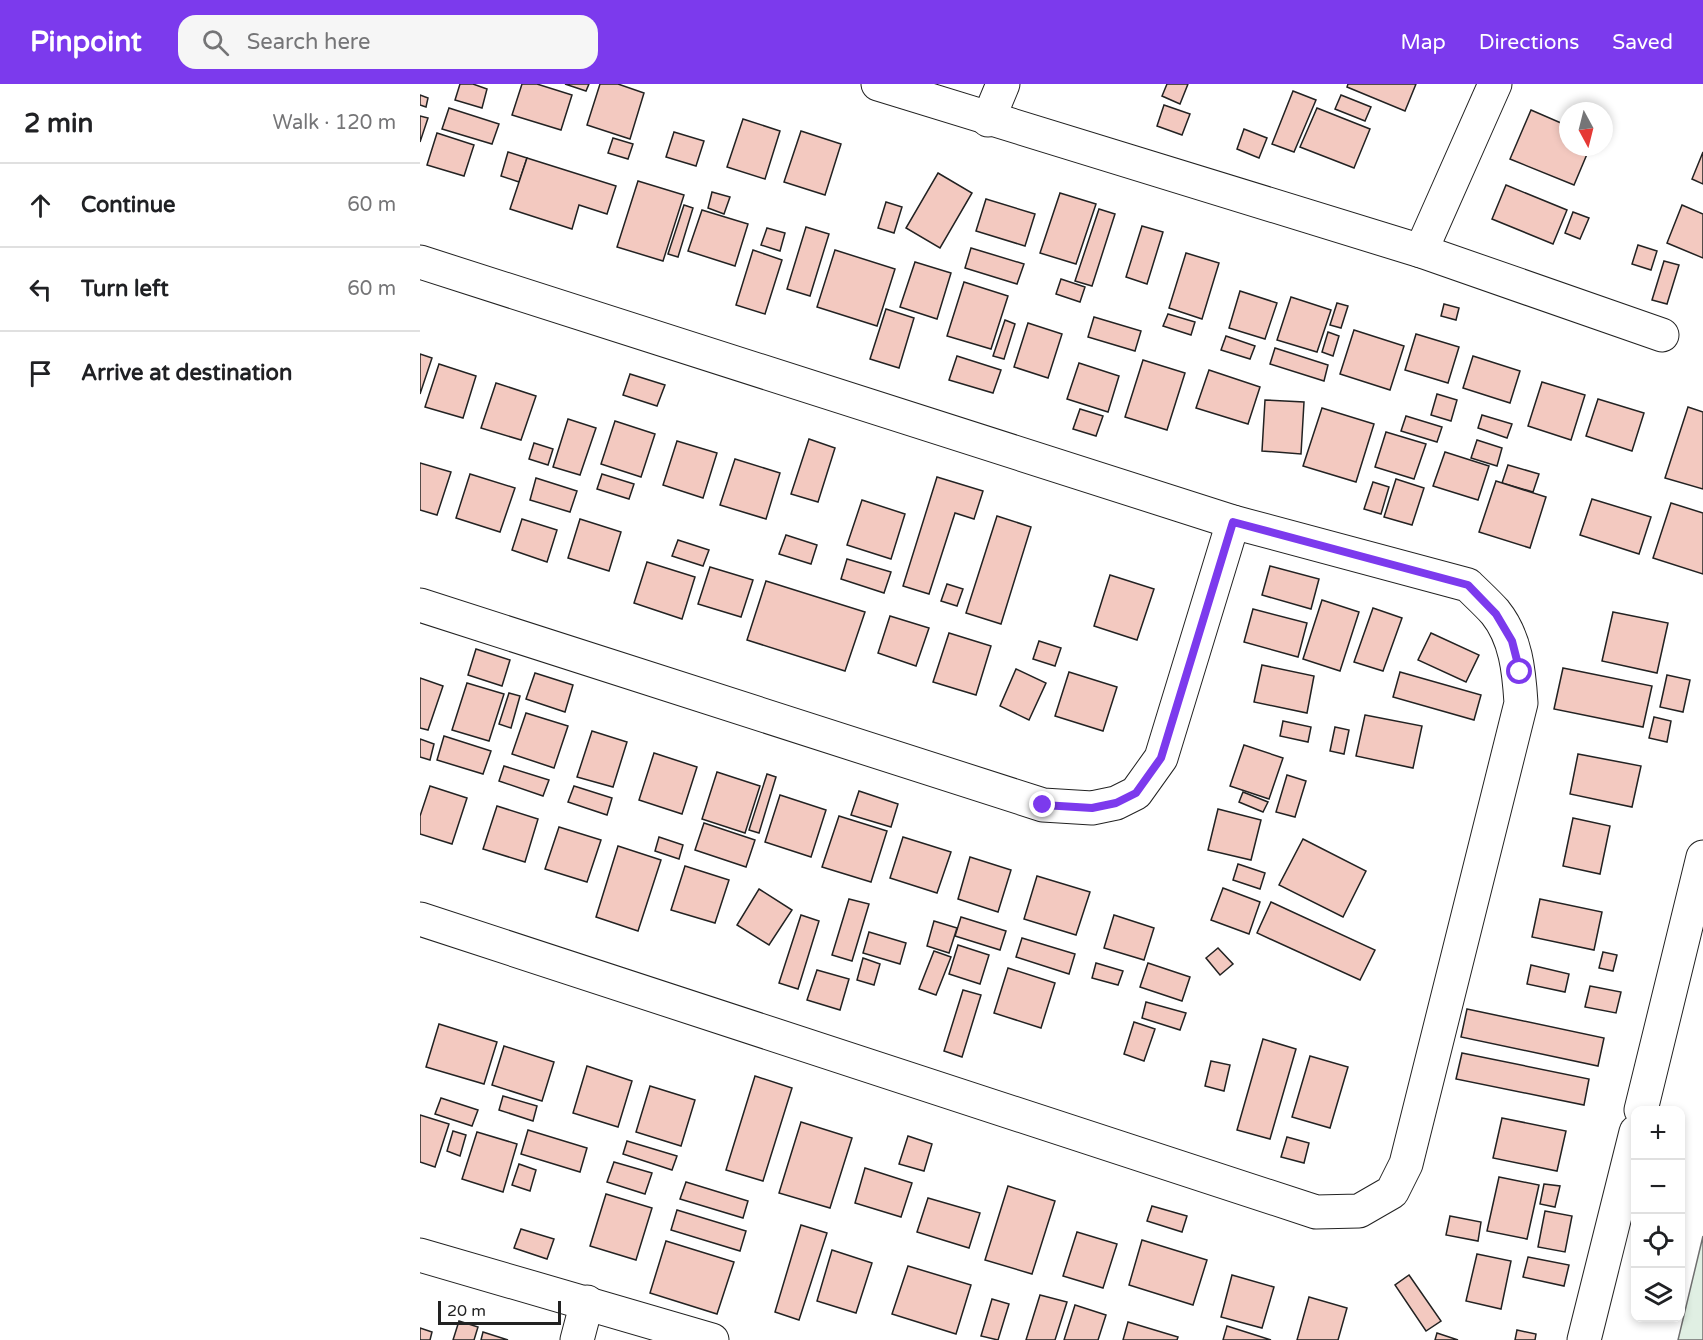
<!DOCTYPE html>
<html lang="en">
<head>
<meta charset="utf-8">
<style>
	:root { --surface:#fff; --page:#f6f6f6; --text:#202124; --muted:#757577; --line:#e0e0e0; --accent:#7c3aed }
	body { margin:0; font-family:"Varela Round",sans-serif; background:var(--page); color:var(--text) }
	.controls { position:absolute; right:18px; bottom:18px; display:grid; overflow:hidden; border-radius:12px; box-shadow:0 3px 9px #0003 }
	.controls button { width:54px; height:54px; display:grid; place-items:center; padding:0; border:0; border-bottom:2px solid var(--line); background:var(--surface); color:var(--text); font:30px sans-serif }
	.compass { position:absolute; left:1139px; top:18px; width:54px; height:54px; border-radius:50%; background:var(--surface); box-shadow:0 3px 9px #0003; rotate:173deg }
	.scale { position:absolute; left:18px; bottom:15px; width:123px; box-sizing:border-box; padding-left:6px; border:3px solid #222; border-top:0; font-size:16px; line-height:21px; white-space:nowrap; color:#222; -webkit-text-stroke:4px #fff; paint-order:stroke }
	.stop { position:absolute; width:18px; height:18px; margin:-14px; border:4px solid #7c3aed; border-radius:50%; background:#fff }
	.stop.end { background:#7c3aed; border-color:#fff; box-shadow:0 2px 6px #0008 }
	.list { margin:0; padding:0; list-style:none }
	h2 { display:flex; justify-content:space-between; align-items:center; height:78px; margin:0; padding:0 24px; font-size:26px }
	h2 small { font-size:20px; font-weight:400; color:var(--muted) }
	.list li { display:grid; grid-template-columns:39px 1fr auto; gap:18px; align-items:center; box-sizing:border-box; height:84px; padding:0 24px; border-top:2px solid var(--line) }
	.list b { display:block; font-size:22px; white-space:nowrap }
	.list em { font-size:20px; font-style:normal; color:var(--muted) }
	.icon { flex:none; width:33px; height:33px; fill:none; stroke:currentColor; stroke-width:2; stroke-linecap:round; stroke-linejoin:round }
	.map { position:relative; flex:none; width:1283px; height:1256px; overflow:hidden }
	header { display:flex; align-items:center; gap:36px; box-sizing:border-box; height:84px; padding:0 30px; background:var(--accent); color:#fff }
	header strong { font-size:28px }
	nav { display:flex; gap:33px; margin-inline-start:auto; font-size:21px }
	.search { width:420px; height:54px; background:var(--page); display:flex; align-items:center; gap:15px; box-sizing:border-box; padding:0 21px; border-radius:18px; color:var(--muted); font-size:22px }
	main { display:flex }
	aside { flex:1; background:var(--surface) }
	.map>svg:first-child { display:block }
</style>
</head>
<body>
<header>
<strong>Pinpoint</strong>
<div class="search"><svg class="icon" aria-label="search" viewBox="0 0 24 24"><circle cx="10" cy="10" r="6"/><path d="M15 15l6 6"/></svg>Search here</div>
<nav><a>Map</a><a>Directions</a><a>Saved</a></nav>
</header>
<main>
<aside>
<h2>2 min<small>Walk · 120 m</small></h2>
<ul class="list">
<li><svg class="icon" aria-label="ahead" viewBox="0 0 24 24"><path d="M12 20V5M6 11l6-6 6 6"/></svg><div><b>Continue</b></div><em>60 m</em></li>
<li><svg class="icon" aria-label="left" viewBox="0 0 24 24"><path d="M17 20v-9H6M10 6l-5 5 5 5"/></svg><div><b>Turn left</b></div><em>60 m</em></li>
<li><svg class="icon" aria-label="arrive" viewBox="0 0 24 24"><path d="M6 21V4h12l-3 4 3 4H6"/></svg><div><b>Arrive at destination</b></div></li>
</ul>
</aside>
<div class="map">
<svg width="1283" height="1256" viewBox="0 0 1283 1256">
	<rect width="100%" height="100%" fill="#fff"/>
	<polygon fill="#e0efe3" stroke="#6f6f6f" stroke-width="1.5" points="1283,1152 1283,1256 1258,1256"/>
	<g fill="#f3c9c0" stroke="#222" stroke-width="1.5">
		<polygon points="40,0 53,0 67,5 62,24 35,16"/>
		<polygon points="102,0 117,0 152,11 141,46 92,31"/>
		<polygon points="145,0 169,0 166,7"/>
		<polygon points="180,0 198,0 224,9 210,55 167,41"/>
		<polygon points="747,0 768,0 760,20 742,12"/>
		<polygon points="928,0 996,0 985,27 927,3"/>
		<polygon points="873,7 896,16 874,68 852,60"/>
		<polygon points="0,11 8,14 6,23 0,21"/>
		<polygon points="921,11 951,23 945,37 915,25"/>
		<polygon points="744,21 770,30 762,51 737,42"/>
		<polygon points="29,24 79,40 72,60 22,45"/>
		<polygon points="897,24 950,45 934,84 880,63"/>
		<polygon points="1111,26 1148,42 1148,63 1170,63 1154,101 1090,75"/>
		<polygon points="0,32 8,34 0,58"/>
		<polygon points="323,35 360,47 345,95 307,83"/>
		<polygon points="824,45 847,54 839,74 817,65"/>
		<polygon points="381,47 421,60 405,111 364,98"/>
		<polygon points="254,48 284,57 276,82 246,73"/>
		<polygon points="17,49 54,61 44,92 7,81"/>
		<polygon points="193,54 213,60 208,75 188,69"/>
		<polygon points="88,68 107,74 99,98 81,92"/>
		<polygon points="1283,68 1283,100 1272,95"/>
		<polygon points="107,74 196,102 187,130 159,121 152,145 90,125"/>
		<polygon points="518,89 552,109 520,164 486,144"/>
		<polygon points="218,97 264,111 243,177 197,163"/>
		<polygon points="1086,101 1147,126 1133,160 1072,135"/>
		<polygon points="292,108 310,113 304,130 288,124"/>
		<polygon points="640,109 676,120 656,180 620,169"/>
		<polygon points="566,115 615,130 605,162 556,147"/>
		<polygon points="466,118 482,123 474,149 458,144"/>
		<polygon points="264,121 273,124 258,173 248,170"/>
		<polygon points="1262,121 1283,130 1283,174 1247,159"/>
		<polygon points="679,125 695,130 672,202 655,197"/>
		<polygon points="282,126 328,140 315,182 268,167"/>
		<polygon points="1153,128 1169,134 1160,155 1145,149"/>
		<polygon points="722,142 743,148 727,200 706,193"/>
		<polygon points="386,143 409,150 390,212 367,205"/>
		<polygon points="347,144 365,149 360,167 341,161"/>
		<polygon points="1218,161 1237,167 1231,186 1212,180"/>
		<polygon points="551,164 604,180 597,200 545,184"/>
		<polygon points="333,166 362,176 345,230 316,221"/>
		<polygon points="415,166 475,185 457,242 397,223"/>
		<polygon points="766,169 799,179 782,235 749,224"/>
		<polygon points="1244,177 1259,181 1247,220 1232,216"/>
		<polygon points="495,178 531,189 517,235 480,223"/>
		<polygon points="641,195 665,203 660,218 636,210"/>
		<polygon points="544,198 588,212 571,265 527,252"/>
		<polygon points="820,207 857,219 845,255 809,244"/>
		<polygon points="871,213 911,226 897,268 857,256"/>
		<polygon points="917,219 928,222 921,244 910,241"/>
		<polygon points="1024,220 1039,224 1036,236 1021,232"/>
		<polygon points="466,225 494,234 479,284 450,275"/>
		<polygon points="748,230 775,238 771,251 743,242"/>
		<polygon points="674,233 721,247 715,267 668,253"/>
		<polygon points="585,236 595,240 584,275 573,272"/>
		<polygon points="608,239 642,250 628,294 594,283"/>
		<polygon points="934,246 984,262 970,306 920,290"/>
		<polygon points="908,248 919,252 913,272 902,268"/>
		<polygon points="996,250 1039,263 1028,299 985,286"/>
		<polygon points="806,252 835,262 830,275 801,266"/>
		<polygon points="855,264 908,281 904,297 850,280"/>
		<polygon points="0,270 12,274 0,310"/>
		<polygon points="537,272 581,286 573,309 529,296"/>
		<polygon points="1053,272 1100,287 1090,319 1043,304"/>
		<polygon points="723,276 765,289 747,346 705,333"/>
		<polygon points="659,279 699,292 688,328 647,315"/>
		<polygon points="19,280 56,292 43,334 5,323"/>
		<polygon points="789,286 840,303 828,340 776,324"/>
		<polygon points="210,290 245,301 237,322 203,311"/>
		<polygon points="1122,298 1165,311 1151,356 1108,342"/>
		<polygon points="76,299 116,312 101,356 61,344"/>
		<polygon points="1017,310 1037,316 1031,337 1011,331"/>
		<polygon points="1178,315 1224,329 1212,367 1166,352"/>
		<polygon points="845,316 884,318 881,370 842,367"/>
		<polygon points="1268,323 1283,328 1283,405 1245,394"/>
		<polygon points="902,324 954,340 936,398 883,382"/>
		<polygon points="660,325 683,332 676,352 653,345"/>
		<polygon points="1062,331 1092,340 1087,354 1058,344"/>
		<polygon points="986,332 1022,343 1017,358 981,347"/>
		<polygon points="148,335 176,344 160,391 133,383"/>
		<polygon points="195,337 235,350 221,393 181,380"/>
		<polygon points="966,348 1006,360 994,395 955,383"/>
		<polygon points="389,355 415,364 398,418 371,410"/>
		<polygon points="1057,356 1082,364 1077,382 1051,374"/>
		<polygon points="257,357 297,369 283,414 243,401"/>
		<polygon points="114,359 133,365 128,381 109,375"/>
		<polygon points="1025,368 1069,382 1058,416 1013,402"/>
		<polygon points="315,375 360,389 346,435 300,421"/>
		<polygon points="0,379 31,388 17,431 0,426"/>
		<polygon points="1088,381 1119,390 1113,408 1082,399"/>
		<polygon points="50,390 95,404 80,448 36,434"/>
		<polygon points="182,390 214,400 209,415 177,405"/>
		<polygon points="517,393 563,407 554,435 535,429 509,510 483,502"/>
		<polygon points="116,394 157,407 150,428 110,416"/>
		<polygon points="976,395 1004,404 992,441 964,433"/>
		<polygon points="1076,397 1126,413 1110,464 1059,448"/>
		<polygon points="953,398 969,403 961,430 944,425"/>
		<polygon points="1172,415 1231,433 1219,470 1160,451"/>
		<polygon points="442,416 485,430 471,475 427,461"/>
		<polygon points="1251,419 1283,429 1283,490 1233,474"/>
		<polygon points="577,432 611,443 581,540 546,529"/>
		<polygon points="102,435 137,446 127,478 92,466"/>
		<polygon points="160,435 201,448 189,487 148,474"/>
		<polygon points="366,451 397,461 391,480 359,470"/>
		<polygon points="258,456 289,466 283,482 252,472"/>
		<polygon points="427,475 471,488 464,509 421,495"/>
		<polygon points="227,478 275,493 262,535 214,519"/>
		<polygon points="850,482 899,495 891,525 842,511"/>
		<polygon points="290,483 333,496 321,533 278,520"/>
		<polygon points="690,491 734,505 717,556 674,542"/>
		<polygon points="346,497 445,528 425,587 327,556"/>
		<polygon points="527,500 543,505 537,522 521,517"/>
		<polygon points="902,516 939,528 920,587 883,575"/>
		<polygon points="953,524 982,534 963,587 934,578"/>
		<polygon points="833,525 887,539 878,573 824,558"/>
		<polygon points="1193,528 1248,539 1237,589 1182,577"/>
		<polygon points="470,532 509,544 496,582 458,569"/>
		<polygon points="529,549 571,562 556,611 513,598"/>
		<polygon points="1011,549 1059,571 1046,598 998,576"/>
		<polygon points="619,557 641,564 635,582 613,575"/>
		<polygon points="56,565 90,576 82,602 48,591"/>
		<polygon points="842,581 894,592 887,629 834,618"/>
		<polygon points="1143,584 1232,602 1223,643 1134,625"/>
		<polygon points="596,585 626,599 609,636 580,622"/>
		<polygon points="649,588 697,603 683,647 635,632"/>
		<polygon points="980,588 1061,611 1054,636 973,613"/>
		<polygon points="115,589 153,601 145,628 106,615"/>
		<polygon points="1247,591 1270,596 1263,628 1240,623"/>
		<polygon points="0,594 23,602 8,646 0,644"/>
		<polygon points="47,599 84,610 69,657 32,646"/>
		<polygon points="89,609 100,612 91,644 79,640"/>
		<polygon points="106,629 148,642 134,684 92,670"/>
		<polygon points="945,631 1002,642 993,684 936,672"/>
		<polygon points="1234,633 1251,637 1247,658 1229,654"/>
		<polygon points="863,637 891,643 888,658 860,652"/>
		<polygon points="915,643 929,646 924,670 910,667"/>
		<polygon points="172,647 207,658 193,703 157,693"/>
		<polygon points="24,652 71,667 63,690 17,676"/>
		<polygon points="0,655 14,660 10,676 0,673"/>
		<polygon points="824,661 863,674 849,715 810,702"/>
		<polygon points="234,669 277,683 262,730 219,716"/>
		<polygon points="1158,670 1221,682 1212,723 1150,710"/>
		<polygon points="84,682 129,696 123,712 79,697"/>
		<polygon points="297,688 340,702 325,749 282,735"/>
		<polygon points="347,690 356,693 339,749 329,746"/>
		<polygon points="867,691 886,697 875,733 856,728"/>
		<polygon points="10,702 47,714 32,760 0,750 0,732"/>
		<polygon points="154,702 192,714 187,731 148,718"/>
		<polygon points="439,707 478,720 471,743 431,731"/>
		<polygon points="823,708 848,718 843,728 819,718"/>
		<polygon points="360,711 406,726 391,773 345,758"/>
		<polygon points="77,722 118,735 105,778 63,765"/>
		<polygon points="798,725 841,736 831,776 788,766"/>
		<polygon points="419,732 467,747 451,798 402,783"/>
		<polygon points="1153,734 1190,742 1180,790 1143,782"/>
		<polygon points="284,739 335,756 326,783 275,766"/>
		<polygon points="139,743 181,756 167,798 125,785"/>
		<polygon points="239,753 263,761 259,775 235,767"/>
		<polygon points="483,753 531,768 517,809 470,794"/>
		<polygon points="883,755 946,787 923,833 859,801"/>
		<polygon points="198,762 241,776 218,847 176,833"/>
		<polygon points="550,773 591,786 578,828 538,815"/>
		<polygon points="818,780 845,789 840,805 813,796"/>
		<polygon points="265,782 309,796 295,839 251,826"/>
		<polygon points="617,792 670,808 656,851 604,835"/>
		<polygon points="803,804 840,818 829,850 791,836"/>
		<polygon points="339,805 372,826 349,861 317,841"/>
		<polygon points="429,815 449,820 432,877 412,871"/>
		<polygon points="1120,815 1182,828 1174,866 1112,853"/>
		<polygon points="851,818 955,866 940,896 837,849"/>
		<polygon points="381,831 399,837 378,905 359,899"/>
		<polygon points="694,831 734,844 724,876 684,864"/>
		<polygon points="541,833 586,847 580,866 535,852"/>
		<polygon points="514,837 537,844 529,869 507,862"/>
		<polygon points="449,848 486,859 480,880 443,869"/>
		<polygon points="602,854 655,870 649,890 596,873"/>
		<polygon points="538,861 569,871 560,900 529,890"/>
		<polygon points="798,864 813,880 800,891 786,874"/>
		<polygon points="514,867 531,873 516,911 499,905"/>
		<polygon points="1183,868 1197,871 1193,887 1179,884"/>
		<polygon points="443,874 460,880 454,901 437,896"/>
		<polygon points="676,879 703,887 698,901 672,894"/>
		<polygon points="728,879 770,893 762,917 720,903"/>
		<polygon points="1111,881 1149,890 1145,908 1107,900"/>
		<polygon points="588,884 635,899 621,944 574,929"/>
		<polygon points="397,886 429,895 420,926 387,916"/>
		<polygon points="1170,902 1201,908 1196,929 1165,923"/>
		<polygon points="543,906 561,911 542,973 524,967"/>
		<polygon points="726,918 766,929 760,946 722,934"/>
		<polygon points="1047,925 1184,954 1178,982 1041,953"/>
		<polygon points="714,938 735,945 724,977 704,970"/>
		<polygon points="19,940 77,958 64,1000 6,983"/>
		<polygon points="843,955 876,965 850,1055 817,1046"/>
		<polygon points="84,962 134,978 122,1017 72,1001"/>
		<polygon points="1042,969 1169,995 1164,1021 1036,995"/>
		<polygon points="890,972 928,983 910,1044 872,1033"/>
		<polygon points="791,977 810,981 804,1007 785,1002"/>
		<polygon points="167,982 212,997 198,1043 153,1029"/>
		<polygon points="335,992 372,1004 343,1097 306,1086"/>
		<polygon points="230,1002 275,1016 261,1062 216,1048"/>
		<polygon points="83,1012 117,1022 113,1037 79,1026"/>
		<polygon points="21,1014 58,1026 52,1042 15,1030"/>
		<polygon points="0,1031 29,1040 15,1083 0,1078"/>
		<polygon points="1082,1034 1146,1047 1137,1087 1073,1074"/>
		<polygon points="381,1038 432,1054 410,1124 359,1109"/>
		<polygon points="108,1046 167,1064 160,1088 101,1070"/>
		<polygon points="33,1047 46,1051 40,1072 27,1067"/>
		<polygon points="57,1048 97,1060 83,1108 42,1095"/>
		<polygon points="488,1052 512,1060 504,1087 479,1080"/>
		<polygon points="867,1053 889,1059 884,1079 861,1073"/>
		<polygon points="207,1057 257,1072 252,1086 203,1070"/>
		<polygon points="194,1078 232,1089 225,1110 187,1098"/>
		<polygon points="99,1080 116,1086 110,1107 92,1101"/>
		<polygon points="445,1084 492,1099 481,1133 435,1119"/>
		<polygon points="1079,1093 1119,1101 1107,1155 1067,1147"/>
		<polygon points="266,1098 328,1117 323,1134 260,1115"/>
		<polygon points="1124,1100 1140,1102 1135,1123 1120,1120"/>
		<polygon points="588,1102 635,1117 612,1190 565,1176"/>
		<polygon points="186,1110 232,1124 216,1176 170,1162"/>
		<polygon points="508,1114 560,1129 549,1164 497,1148"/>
		<polygon points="732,1122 767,1132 762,1148 727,1137"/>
		<polygon points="257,1126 326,1147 320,1167 251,1146"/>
		<polygon points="1125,1127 1152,1132 1145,1168 1118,1163"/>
		<polygon points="1030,1132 1061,1138 1058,1157 1026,1151"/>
		<polygon points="381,1141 407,1149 379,1236 355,1228"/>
		<polygon points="101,1145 134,1155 127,1175 94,1164"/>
		<polygon points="657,1148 697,1160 683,1204 643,1192"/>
		<polygon points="722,1156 787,1176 773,1221 709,1201"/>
		<polygon points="246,1157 314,1178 297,1230 230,1209"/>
		<polygon points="412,1166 452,1179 436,1229 397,1217"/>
		<polygon points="1057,1170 1091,1177 1081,1225 1046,1217"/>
		<polygon points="1108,1173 1149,1181 1144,1202 1103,1193"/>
		<polygon points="488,1182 551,1201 536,1250 472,1230"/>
		<polygon points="812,1191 854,1203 842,1244 801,1233"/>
		<polygon points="989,1191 1021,1237 1006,1247 975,1201"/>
		<polygon points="620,1211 647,1218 635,1256 606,1256"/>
		<polygon points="889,1213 927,1224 918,1256 877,1256"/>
		<polygon points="572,1215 589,1220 578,1256 561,1252"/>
		<polygon points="655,1221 686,1231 678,1256 644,1256"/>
		<polygon points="39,1237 58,1243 54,1256 33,1256"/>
		<polygon points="708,1238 758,1253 757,1256 703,1256"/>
		<polygon points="807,1242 851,1256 803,1256"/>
		<polygon points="0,1244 12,1248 10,1256 0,1256"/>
		<polygon points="1097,1246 1116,1250 1115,1256 1095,1256"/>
		<polygon points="63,1248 88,1256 61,1256"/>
		<polygon points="1017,1249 1038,1256 1015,1256"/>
	</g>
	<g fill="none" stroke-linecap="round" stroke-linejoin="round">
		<defs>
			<g id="minor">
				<polyline points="458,0 1001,167 1242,251"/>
				<polyline points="568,36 583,0"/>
				<polyline points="1001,167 1075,0"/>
				<path d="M0,178L813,438L1048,501C1057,510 1067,519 1075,528C1096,554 1099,587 1101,619L986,1080L972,1108L939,1127L896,1128L0,835"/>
				<polyline points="0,521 623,721 672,724 696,719 716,709 741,674 813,438"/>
				<polyline points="1221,1026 1283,773"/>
				<polyline points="0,1171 292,1256"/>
				<polyline points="157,1256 167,1218"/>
				<polyline points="1164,1256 1216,1048"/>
			</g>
		</defs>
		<use href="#minor" stroke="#222" stroke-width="35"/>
		<use href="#minor" stroke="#fff" stroke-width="33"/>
	</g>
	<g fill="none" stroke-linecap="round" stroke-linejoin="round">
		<polyline stroke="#7c3aed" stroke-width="8" points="623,721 672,724 696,719 716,709 741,674 813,438 1048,501 1076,530 1092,557 1100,588"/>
	</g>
</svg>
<div class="controls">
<button>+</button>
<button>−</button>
<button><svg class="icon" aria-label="locate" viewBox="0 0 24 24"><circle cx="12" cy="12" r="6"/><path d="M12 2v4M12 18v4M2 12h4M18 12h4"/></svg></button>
<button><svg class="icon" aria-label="layers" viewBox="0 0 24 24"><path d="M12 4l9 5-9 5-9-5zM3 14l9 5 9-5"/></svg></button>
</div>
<svg class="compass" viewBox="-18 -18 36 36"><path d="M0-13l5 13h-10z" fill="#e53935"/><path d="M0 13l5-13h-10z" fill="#757577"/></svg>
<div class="scale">20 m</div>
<div class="stop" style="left:1100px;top:588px"></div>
<div class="stop end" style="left:623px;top:721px"></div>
</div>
</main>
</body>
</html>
